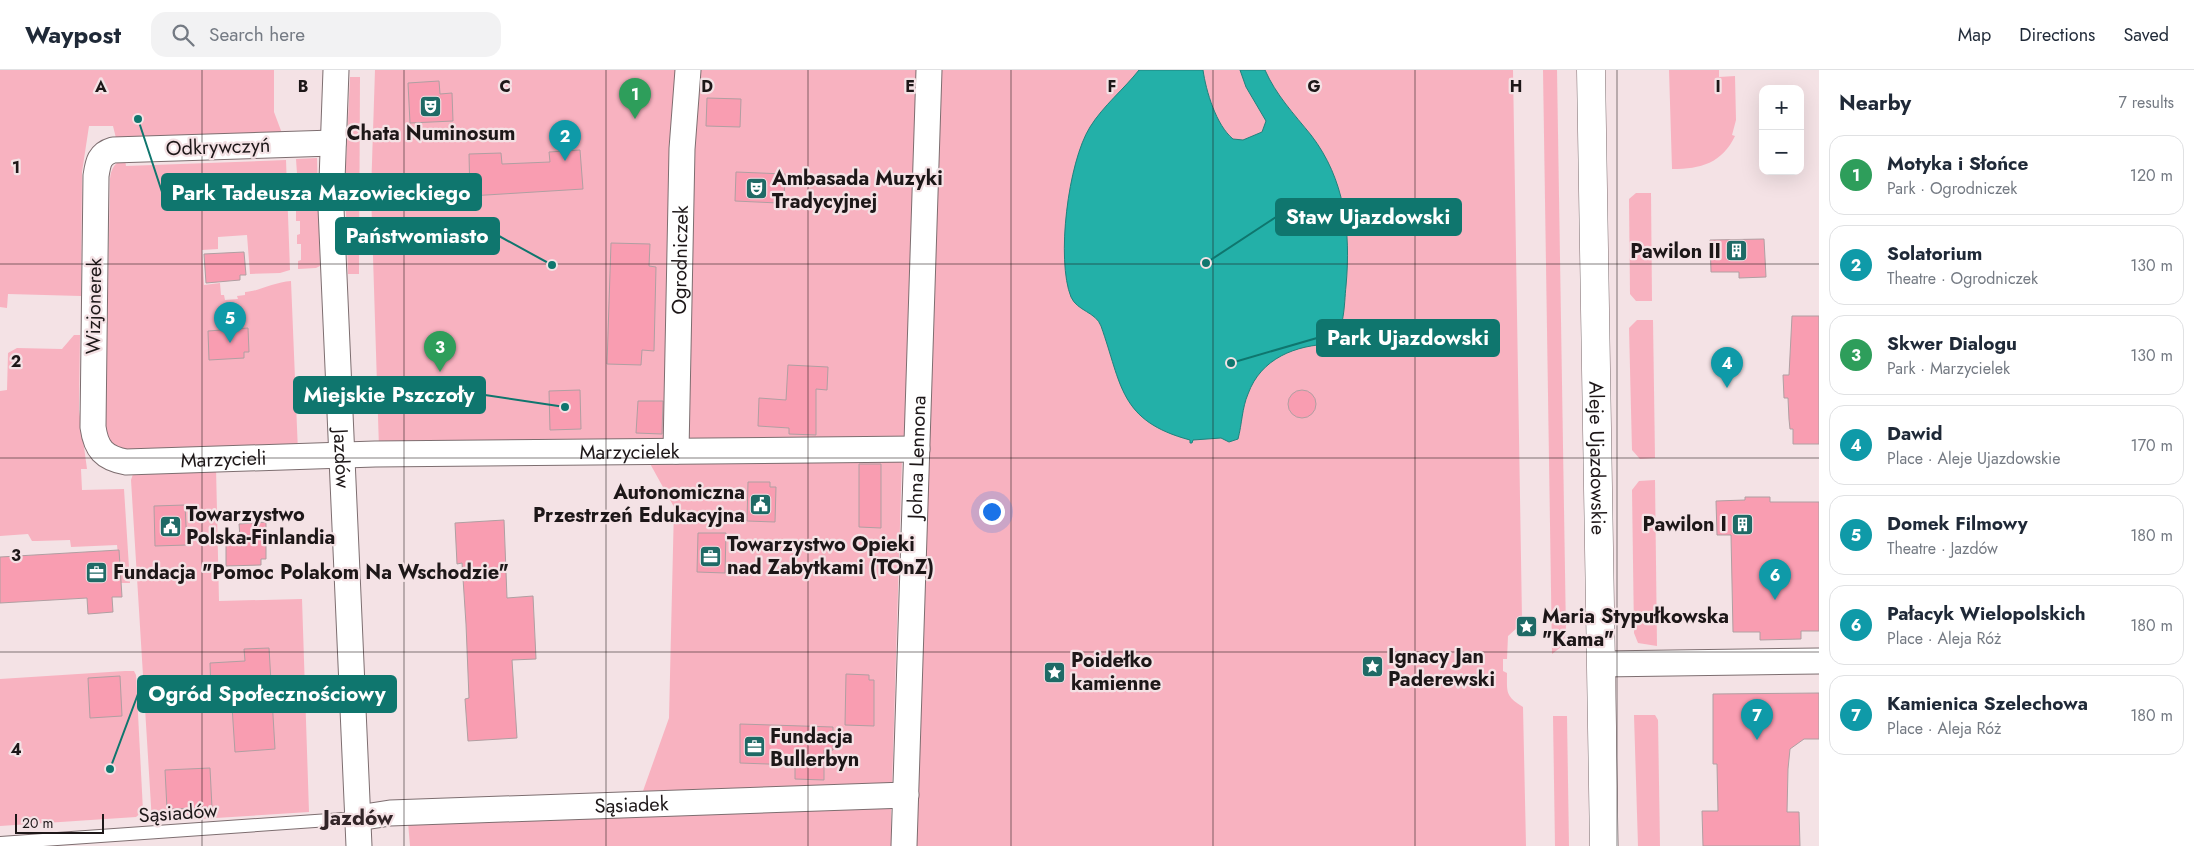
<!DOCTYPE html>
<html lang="en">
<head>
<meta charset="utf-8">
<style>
	:root { --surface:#fff; --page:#f2f2f3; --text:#1f2937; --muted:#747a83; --line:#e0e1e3; --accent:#1a73e8 }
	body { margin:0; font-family:Jost,sans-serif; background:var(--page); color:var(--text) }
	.controls { position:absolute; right:15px; top:15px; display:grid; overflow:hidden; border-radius:10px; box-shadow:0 5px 20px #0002 }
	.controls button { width:45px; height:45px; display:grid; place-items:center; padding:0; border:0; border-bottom:1px solid var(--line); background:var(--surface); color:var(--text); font:25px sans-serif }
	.scale { position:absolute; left:15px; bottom:12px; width:89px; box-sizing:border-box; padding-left:5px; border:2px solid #1d1718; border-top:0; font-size:14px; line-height:18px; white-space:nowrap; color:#1d1718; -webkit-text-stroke:4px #f4e2e5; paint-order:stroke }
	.you { position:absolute; left:991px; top:441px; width:18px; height:18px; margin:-12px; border:4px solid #fff; border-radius:50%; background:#1a73e8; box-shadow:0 0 0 8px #1a73e833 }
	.badge { display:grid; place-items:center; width:32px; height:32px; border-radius:50%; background:var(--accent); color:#fff; font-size:16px; font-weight:700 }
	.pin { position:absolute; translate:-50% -41px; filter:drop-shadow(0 1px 2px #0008) }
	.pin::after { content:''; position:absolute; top:26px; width:18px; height:15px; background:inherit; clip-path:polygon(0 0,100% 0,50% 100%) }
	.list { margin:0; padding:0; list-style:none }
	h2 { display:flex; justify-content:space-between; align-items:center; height:65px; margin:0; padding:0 20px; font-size:21px }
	h2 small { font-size:16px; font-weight:400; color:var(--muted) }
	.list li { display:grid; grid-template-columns:32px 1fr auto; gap:15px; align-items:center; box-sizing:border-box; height:80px; margin:0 10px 10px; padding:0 10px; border:1px solid var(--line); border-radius:15px }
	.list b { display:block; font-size:19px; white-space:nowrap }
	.list p { margin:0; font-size:16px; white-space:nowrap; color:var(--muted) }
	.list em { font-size:16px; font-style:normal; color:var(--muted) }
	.icon { flex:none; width:28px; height:28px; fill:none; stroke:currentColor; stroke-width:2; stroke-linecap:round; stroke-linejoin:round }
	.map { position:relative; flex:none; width:1819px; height:776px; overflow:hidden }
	header { display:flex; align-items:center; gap:30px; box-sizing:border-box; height:70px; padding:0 25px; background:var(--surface); border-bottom:1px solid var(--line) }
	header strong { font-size:24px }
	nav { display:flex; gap:28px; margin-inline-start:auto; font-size:18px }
	.search { width:350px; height:45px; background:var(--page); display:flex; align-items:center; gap:12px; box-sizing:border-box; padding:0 18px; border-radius:15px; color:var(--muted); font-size:19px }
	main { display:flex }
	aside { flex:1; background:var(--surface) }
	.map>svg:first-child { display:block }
</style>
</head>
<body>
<header>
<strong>Waypost</strong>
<div class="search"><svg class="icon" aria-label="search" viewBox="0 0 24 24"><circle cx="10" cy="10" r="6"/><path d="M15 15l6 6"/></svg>Search here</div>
<nav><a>Map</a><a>Directions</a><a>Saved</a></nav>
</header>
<main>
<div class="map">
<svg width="1819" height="776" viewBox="0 0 1819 776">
	<rect width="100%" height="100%" fill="#f4e2e5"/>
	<g fill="#f8b2c0">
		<polygon points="0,0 274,0 274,42 283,66 116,68 113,56 89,56 82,102 81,226 8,224 7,238 0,237"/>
		<polygon points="375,0 682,0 670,370 379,378 371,123"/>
		<polygon points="695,0 921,0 908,362 902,367 686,371"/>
		<path d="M937,0H1513L1522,549L1518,557L1508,566L1507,589H1503V601L1507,603C1507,622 1505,626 1523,637L1526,776H911Z"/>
		<polygon points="1543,0 1557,0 1566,564 1561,577 1552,584"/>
		<path d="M1669,0H1719V7L1735,6L1736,50L1732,65L1735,66C1722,93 1701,99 1672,99Z"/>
		<polygon points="350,7 360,7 359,204 348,204 345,114"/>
		<polygon points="317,88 320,196 316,198 298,199 298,191 301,190 301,174 297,174 297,165 300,164 300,151 296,151 296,134 299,133 296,89"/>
		<path d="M125,89L126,96L286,90L290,200L280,203L250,204L247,165L218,167V179L202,180L204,215L220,213L221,225H224L225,230L238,229L237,226L245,225V222C257,222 274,212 291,211L298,382L127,385L111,376L106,362V339L110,109C111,98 115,92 125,89Z"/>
		<polygon points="1636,123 1651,123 1652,231 1636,231 1630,224 1629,129"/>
		<polygon points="1637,250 1653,250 1655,388 1640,389 1632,380 1629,258"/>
		<polygon points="74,265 80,265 79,340 87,399 81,399 82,420 124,419 130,513 121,513 117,475 71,477 70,470 37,471 32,471 28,464 0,466 0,321 7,320 8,283 17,278 62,279"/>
		<polygon points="902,389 892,718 643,721 669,648 674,437 648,390"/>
		<polygon points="216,397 219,531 302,529 309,742 152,752 131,410 135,398"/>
		<polygon points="1655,410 1657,576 1638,573 1634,563 1632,420 1639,411"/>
		<polygon points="125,601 134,601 136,605 143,741 136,747 0,756 0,609"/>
		<polygon points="1634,645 1655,645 1658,650 1660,776 1638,776"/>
		<polygon points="1553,646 1567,646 1569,776 1555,776"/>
		<polygon points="891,737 891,776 410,776 408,752"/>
	</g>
	<path fill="#23b0a8" stroke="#21827d" d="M1139,0H1203C1206,21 1216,55 1233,69L1243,70L1262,62L1266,51L1246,17L1240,0H1265C1276,25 1294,44 1311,65C1345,109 1351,162 1346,216C1344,235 1345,260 1331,274C1296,275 1261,288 1248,324C1242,338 1242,354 1238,369L1229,372L1221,368L1193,370L1192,373H1190V370C1119,351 1122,315 1101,256C1096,242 1077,241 1071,227C1056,190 1068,92 1090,57C1103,36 1124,19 1139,0Z"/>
	<g fill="#f99db1" stroke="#b09fa2">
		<polygon points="439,11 440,24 452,23 453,51 410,53 408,13"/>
		<polygon points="707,28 741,29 740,57 706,56"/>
		<polygon points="580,80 583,119 470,126 469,84 501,83 502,94 550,92 549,82"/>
		<polygon points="736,102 785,104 784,127 779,127 778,133 735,131"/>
		<polygon points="1764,169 1766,207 1739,208 1739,202 1711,202 1710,170"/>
		<polygon points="611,173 650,174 649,196 656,197 654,281 642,280 641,295 607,294"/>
		<polygon points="244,182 246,205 240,205 240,210 206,213 204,184"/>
		<polygon points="1792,246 1819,246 1819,374 1793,374 1793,359 1790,359 1789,349 1788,328 1784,328 1783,305 1789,305"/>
		<polygon points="248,258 249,282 244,282 244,288 209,290 208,261"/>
		<polygon points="788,295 828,297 827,320 816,319 816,365 789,364 789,358 758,356 759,328 786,330"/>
		<polygon points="580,320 581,359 550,360 549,321"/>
		<circle cx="1302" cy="334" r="14"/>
		<polygon points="638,331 663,331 662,364 636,363"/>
		<polygon points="859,394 881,394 881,458 859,457"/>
		<polygon points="748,412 770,412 770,417 776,417 775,452 747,451"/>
		<polygon points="1745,427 1770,427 1770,432 1819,432 1819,561 1801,561 1801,569 1760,570 1760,562 1733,562 1731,465 1717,465 1716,431 1745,430"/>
		<polygon points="185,435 187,475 155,476 154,436"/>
		<polygon points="504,450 507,528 533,526 536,589 512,590 517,668 468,671 465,629 469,628 466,554 462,493 457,494 455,453"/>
		<polygon points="266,452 266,489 261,489 261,495 226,496 226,468 240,467 239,454"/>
		<polygon points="698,463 726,463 725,503 697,502"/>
		<polygon points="119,480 122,527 112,527 113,542 88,544 87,528 0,533 0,487"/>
		<polygon points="269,578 275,679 235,682 231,621 211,621 210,593 245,591 244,579"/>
		<polygon points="846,604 869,605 869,610 874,610 874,656 845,655"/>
		<polygon points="120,606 122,646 90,648 88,608"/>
		<polygon points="1819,623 1819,669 1804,669 1790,679 1788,699 1787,742 1799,742 1800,776 1703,776 1702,741 1718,741 1717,694 1713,694 1713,624"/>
		<polygon points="740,654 833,657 833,680 824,680 824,710 795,709 795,695 740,693"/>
		<polygon points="210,698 212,738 167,739 165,700"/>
	</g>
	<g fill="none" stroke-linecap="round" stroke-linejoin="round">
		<defs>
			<polyline id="lane" points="0,773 358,748"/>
			<g id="street">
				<path id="s1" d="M336,0L331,138L359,776"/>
				<path id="s2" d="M333,73L113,80C99,84 98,93 96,106L93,357C96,379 104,388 126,392L375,384L917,379"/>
				<path id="s3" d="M676,381L682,79L688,0"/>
				<polyline points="1601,594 1819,591"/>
				<path id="s4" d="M358,748L390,743L906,725"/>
				<path id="s5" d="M904,776L929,0"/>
			</g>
			<g id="secondary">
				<path id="s6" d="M1591,0L1604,776"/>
			</g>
		</defs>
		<use href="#lane" stroke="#7d6e70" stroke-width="14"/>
		<use href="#street" stroke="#7d6e70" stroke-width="27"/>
		<use href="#secondary" stroke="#7d6e70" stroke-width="29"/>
		<use href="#lane" stroke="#fff" stroke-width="12"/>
		<use href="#street" stroke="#fff" stroke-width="25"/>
		<use href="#secondary" stroke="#fff" stroke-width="28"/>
	</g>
	<path fill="none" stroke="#1d1718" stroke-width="1" stroke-opacity="0.55" d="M202,0V776M404,0V776M606,0V776M808,0V776M1011,0V776M1213,0V776M1415,0V776M1617,0V776M0,194H1819M0,388H1819M0,582H1819"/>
	<defs>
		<symbol id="theatre-square" viewBox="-11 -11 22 22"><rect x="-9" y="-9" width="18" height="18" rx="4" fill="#1f6a66" stroke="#f4e2e5"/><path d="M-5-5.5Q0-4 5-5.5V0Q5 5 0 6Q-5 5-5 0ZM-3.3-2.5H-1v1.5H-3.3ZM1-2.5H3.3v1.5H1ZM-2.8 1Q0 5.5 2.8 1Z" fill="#fff"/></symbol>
		<symbol id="building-square" viewBox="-11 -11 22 22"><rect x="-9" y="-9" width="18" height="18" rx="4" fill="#1f6a66" stroke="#f4e2e5"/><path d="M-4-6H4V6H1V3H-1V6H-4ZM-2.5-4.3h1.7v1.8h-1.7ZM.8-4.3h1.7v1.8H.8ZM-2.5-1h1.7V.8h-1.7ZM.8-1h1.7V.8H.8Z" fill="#fff"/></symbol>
		<symbol id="civic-square" viewBox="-11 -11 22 22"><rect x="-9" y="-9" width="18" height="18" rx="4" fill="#1f6a66" stroke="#f4e2e5"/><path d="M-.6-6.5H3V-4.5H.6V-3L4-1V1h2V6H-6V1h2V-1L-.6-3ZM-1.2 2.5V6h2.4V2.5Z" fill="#fff"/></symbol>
		<symbol id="office-square" viewBox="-11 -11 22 22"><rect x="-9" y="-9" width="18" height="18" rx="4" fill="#1f6a66" stroke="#f4e2e5"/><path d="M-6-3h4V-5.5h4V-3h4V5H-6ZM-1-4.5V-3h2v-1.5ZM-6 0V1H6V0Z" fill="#fff"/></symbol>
		<symbol id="sight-square" viewBox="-11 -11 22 22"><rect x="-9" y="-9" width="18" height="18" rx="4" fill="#1f6a66" stroke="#f4e2e5"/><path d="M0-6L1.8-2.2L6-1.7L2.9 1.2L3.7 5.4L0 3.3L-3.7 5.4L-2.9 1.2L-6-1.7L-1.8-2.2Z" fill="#fff"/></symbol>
	</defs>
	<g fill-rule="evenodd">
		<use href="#theatre-square" x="418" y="24" width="25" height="25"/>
		<use href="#theatre-square" x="744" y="106" width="25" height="25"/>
		<use href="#building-square" x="1724" y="168" width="25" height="25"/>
		<use href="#civic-square" x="748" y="422" width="25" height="25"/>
		<use href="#building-square" x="1730" y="442" width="25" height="25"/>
		<use href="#civic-square" x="158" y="444" width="25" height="25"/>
		<use href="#office-square" x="698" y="474" width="25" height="25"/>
		<use href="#office-square" x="84" y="490" width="25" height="25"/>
		<use href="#sight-square" x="1514" y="544" width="25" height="25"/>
		<use href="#sight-square" x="1360" y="584" width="25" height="25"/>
		<use href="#sight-square" x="1042" y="590" width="25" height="25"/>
		<use href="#office-square" x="742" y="664" width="25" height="25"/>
	</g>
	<g text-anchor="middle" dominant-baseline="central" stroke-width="4.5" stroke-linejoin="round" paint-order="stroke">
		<g font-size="20" font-weight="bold" fill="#1d1718" stroke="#f4e2e5" text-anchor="start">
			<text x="431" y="63" text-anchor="middle">Chata Numinosum</text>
			<text x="772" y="108">Ambasada Muzyki<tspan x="772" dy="23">Tradycyjnej</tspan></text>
			<text x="1721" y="181" text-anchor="end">Pawilon II</text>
			<text x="745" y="422" text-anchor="end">Autonomiczna<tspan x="745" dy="23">Przestrzeń Edukacyjna</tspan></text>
			<text x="186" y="444">Towarzystwo<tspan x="186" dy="23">Polska-Finlandia</tspan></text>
			<text x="1727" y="454" text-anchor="end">Pawilon I</text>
			<text x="727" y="474">Towarzystwo Opieki<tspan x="727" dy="23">nad Zabytkami (TOnZ)</tspan></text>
			<text x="113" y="502">Fundacja "Pomoc Polakom Na Wschodzie"</text>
			<text x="1542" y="546">Maria Stypułkowska<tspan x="1542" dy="23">"Kama"</tspan></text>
			<text x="1388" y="586">Ignacy Jan<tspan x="1388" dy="23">Paderewski</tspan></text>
			<text x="1071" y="590">Poidełko<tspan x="1071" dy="23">kamienne</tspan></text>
			<text x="770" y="666">Fundacja<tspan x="770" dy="23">Bullerbyn</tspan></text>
		</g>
		<g font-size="20" fill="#1d1718" stroke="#f4e2e5">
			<text transform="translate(218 77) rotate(-2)">Odkrywczyń</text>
			<text stroke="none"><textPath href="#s3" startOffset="191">Ogrodniczek</textPath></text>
			<text transform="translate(94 236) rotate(-89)">Wizjonerek</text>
			<text stroke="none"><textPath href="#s2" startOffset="1061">Marzycielek</textPath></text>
			<text stroke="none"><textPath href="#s1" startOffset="389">Jazdów</textPath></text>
			<text stroke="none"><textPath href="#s5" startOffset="389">Johna Lennona</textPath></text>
			<text stroke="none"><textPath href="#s6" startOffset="388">Aleje Ujazdowskie</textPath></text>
			<text stroke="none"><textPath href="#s2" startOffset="655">Marzycieli</textPath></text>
			<text stroke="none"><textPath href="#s4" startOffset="274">Sąsiadek</textPath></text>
			<text transform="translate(178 743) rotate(-4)">Sąsiadów</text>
		</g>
		<g font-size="21" font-weight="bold" fill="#322528" stroke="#f4e2e5">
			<text x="358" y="748">Jazdów</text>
		</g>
	</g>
	<g font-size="16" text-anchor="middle" font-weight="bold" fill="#1d1718" stroke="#f4e2e5" stroke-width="4.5" stroke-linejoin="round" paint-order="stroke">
		<text x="101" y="22">A</text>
		<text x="303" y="22">B</text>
		<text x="505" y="22">C</text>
		<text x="707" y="22">D</text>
		<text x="910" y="22">E</text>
		<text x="1112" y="22">F</text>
		<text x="1314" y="22">G</text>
		<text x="1516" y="22">H</text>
		<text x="1718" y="22">I</text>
		<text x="16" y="103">1</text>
		<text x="16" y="297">2</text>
		<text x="16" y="491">3</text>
		<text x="16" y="685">4</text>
	</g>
	<path fill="none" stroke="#0f766e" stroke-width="2" d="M138 49L162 122M1206 193L1276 147M552 195L499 166M1231 293L1317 268M565 337L485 325M110 699L138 624"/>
	<g fill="#0f766e" stroke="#f4e2e5" stroke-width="2">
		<circle cx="138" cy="49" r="5"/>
		<circle cx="1206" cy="193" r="5"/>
		<circle cx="552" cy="195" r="5"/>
		<circle cx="1231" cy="293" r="5"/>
		<circle cx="565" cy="337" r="5"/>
		<circle cx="110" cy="699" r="5"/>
	</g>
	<g fill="#0f766e" stroke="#0f766e" stroke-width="2">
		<rect x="162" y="104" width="319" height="36" rx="5"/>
		<rect x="1276" y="129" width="185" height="36" rx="5"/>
		<rect x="336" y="148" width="163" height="36" rx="5"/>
		<rect x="1317" y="250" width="182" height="36" rx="5"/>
		<rect x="294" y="307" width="191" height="36" rx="5"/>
		<rect x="138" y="606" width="258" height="36" rx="5"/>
	</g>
	<g font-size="21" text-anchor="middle" font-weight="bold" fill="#fff">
		<text x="321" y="130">Park Tadeusza Mazowieckiego</text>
		<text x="1368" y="154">Staw Ujazdowski</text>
		<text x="417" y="173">Państwomiasto</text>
		<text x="1408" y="275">Park Ujazdowski</text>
		<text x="389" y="332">Miejskie Pszczoły</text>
		<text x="267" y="631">Ogród Społecznościowy</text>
	</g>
</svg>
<div class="controls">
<button>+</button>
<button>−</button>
</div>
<div class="scale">20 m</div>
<div class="you"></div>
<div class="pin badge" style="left:635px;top:49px;background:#2e9e5b">1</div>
<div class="pin badge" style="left:565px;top:91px;background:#0f9aa8">2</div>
<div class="pin badge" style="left:440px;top:302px;background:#2e9e5b">3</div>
<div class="pin badge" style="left:1727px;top:318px;background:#0f9aa8">4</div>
<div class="pin badge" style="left:230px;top:273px;background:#0f9aa8">5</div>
<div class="pin badge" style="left:1775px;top:530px;background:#0f9aa8">6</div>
<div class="pin badge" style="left:1757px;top:670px;background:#0f9aa8">7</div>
</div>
<aside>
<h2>Nearby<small>7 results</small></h2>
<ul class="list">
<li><span class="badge" style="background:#2e9e5b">1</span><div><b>Motyka i Słońce</b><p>Park · Ogrodniczek</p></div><em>120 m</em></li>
<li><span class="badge" style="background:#0f9aa8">2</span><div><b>Solatorium</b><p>Theatre · Ogrodniczek</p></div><em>130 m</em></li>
<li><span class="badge" style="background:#2e9e5b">3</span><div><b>Skwer Dialogu</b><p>Park · Marzycielek</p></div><em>130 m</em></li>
<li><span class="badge" style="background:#0f9aa8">4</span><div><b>Dawid</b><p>Place · Aleje Ujazdowskie</p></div><em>170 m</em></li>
<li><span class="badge" style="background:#0f9aa8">5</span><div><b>Domek Filmowy</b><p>Theatre · Jazdów</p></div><em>180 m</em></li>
<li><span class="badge" style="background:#0f9aa8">6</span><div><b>Pałacyk Wielopolskich</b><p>Place · Aleja Róż</p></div><em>180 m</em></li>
<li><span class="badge" style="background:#0f9aa8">7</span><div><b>Kamienica Szelechowa</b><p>Place · Aleja Róż</p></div><em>180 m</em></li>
</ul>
</aside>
</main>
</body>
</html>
